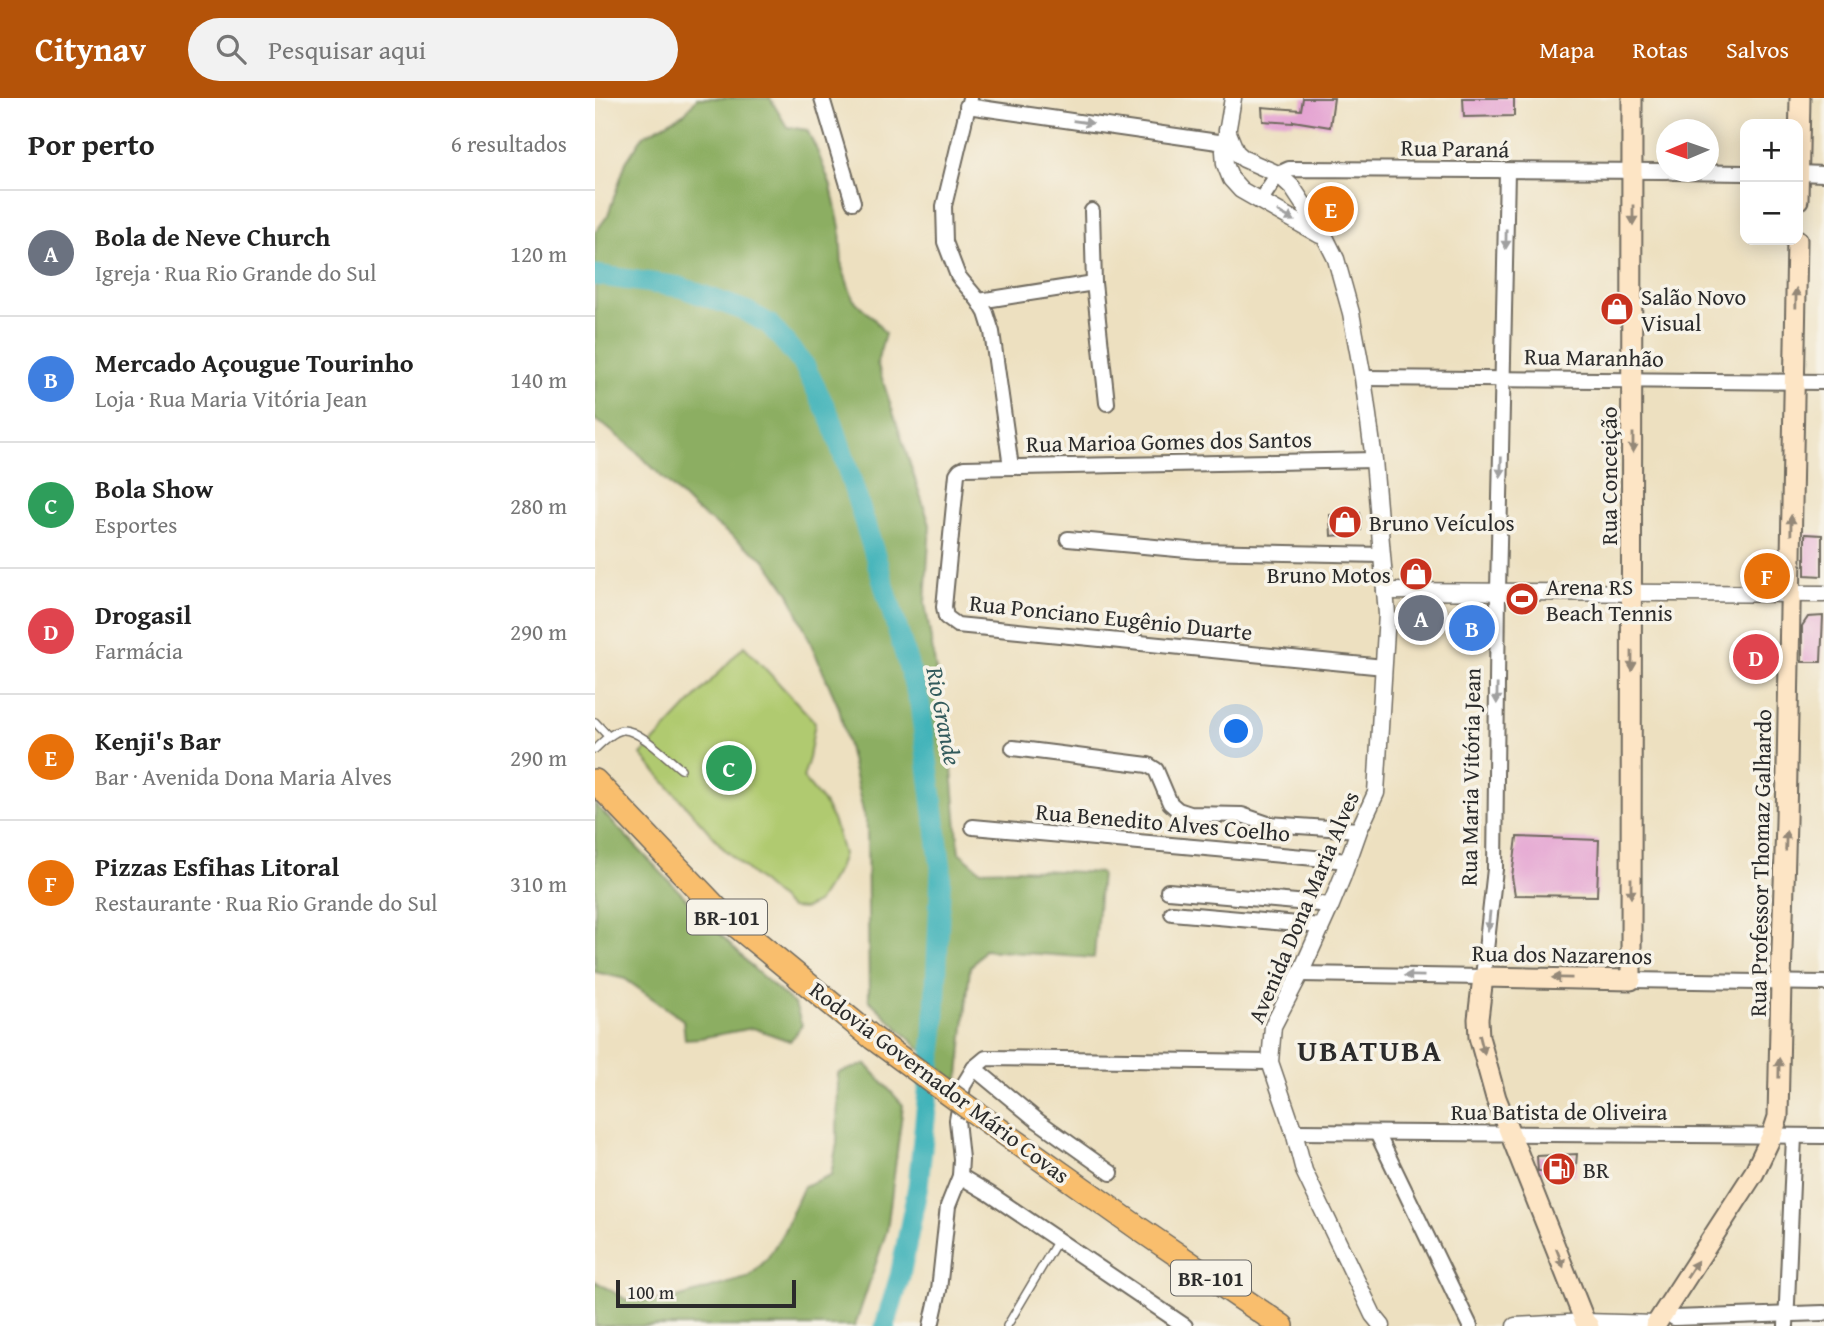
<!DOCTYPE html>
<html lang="pt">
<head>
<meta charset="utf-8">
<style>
	:root { --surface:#fff; --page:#f2f2f2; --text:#222; --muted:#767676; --line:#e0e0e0; --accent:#b45309 }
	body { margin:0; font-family:"Gentium Book Plus",serif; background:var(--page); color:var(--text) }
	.controls { position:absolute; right:21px; top:21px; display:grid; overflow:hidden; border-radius:14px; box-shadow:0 4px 18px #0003 }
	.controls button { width:63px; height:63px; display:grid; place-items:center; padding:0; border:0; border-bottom:2px solid var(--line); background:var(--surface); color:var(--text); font:35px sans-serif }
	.compass { position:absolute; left:1061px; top:21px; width:63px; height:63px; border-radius:50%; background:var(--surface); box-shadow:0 4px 18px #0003; rotate:268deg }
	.scale { position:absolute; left:21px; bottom:18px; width:180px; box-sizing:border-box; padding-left:7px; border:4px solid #2b2b2b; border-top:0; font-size:19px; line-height:24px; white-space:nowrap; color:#2b2b2b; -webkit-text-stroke:5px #f7f3e8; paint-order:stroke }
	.you { position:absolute; left:642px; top:634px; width:24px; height:24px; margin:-18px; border:5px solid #fff; border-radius:50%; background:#1a73e8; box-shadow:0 0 0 10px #1a73e833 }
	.badge { display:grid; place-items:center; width:46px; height:46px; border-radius:50%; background:var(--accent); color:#fff; font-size:23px; font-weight:700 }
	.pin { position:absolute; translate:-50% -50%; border:4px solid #fff; box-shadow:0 2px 7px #0006 }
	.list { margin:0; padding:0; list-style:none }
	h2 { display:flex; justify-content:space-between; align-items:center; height:91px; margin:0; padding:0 28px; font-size:30px }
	h2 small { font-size:23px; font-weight:400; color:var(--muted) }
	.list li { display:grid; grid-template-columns:46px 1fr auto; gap:21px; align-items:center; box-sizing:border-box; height:126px; padding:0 28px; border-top:2px solid var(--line) }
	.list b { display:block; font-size:26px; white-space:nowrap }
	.list p { margin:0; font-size:23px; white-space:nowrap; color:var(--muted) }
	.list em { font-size:23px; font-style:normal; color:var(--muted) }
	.icon { flex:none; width:38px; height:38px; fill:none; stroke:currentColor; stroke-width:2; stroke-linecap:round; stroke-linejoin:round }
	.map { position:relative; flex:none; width:1229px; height:1228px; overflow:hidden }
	header { display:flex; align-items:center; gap:42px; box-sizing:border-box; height:98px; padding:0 35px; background:var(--accent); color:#fff }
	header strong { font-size:33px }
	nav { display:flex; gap:38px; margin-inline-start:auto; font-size:24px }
	.search { width:490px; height:63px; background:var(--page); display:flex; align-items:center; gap:18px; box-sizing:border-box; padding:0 24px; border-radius:38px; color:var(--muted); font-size:26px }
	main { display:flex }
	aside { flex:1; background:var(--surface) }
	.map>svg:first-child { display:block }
</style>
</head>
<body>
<header>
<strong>Citynav</strong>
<div class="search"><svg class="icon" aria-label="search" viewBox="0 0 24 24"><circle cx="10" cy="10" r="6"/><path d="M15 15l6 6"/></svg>Pesquisar aqui</div>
<nav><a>Mapa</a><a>Rotas</a><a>Salvos</a></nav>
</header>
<main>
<aside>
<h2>Por perto<small>6 resultados</small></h2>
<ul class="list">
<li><span class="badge" style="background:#6b7280">A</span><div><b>Bola de Neve Church</b><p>Igreja · Rua Rio Grande do Sul</p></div><em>120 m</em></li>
<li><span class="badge" style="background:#3f7fe0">B</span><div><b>Mercado Açougue Tourinho</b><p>Loja · Rua Maria Vitória Jean</p></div><em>140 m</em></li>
<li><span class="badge" style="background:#2e9e5b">C</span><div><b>Bola Show</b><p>Esportes</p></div><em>280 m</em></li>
<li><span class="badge" style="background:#e0444e">D</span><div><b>Drogasil</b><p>Farmácia</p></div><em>290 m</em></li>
<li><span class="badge" style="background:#e8710a">E</span><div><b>Kenji's Bar</b><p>Bar · Avenida Dona Maria Alves</p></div><em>290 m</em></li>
<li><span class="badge" style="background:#e8710a">F</span><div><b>Pizzas Esfihas Litoral</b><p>Restaurante · Rua Rio Grande do Sul</p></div><em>310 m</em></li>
</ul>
</aside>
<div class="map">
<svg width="1229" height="1228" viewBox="0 0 1229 1228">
	<rect width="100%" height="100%" fill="#f7f3e8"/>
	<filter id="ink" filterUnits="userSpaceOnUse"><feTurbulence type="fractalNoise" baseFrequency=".0143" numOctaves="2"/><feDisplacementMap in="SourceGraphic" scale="14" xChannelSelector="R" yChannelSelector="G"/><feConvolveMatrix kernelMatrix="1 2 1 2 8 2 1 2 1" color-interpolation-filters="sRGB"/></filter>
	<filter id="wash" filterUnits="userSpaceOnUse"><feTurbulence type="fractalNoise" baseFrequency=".00686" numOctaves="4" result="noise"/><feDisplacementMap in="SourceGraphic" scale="28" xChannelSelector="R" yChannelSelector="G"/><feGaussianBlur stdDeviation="1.57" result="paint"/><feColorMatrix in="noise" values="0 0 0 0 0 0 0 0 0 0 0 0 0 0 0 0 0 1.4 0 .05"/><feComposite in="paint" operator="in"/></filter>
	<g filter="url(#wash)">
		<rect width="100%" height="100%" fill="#ede0c0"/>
		<polygon fill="#b0ca6f" stroke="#6e7a4d" stroke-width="2" points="149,548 220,624 214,660 208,680 229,705 239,724 248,756 243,771 222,805 209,811 195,810 129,751 46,657"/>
		<g fill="#8cae62" stroke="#5c6c46" stroke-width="2">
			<polygon points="102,0 175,0 192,29 212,32 221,50 236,88 245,129 247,169 258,201 279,221 290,236 282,265 335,427 330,505 357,671 364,754 385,772 422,771 506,775 499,860 389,852 375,870 363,987 274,902 272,730 244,610 194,495 170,462 99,411 42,354 9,327 0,322 0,135 13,117 31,64 48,38 90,15"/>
			<polygon points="0,706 160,872 200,907 207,927 195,943 158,930 105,940 90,941 88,922 30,881 0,874"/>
			<polygon points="271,966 308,1007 292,1132 260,1228 0,1228 0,1183 32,1202 72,1203 154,1179 172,1161 188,1135 209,1088 236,1077 242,1045 243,975"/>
		</g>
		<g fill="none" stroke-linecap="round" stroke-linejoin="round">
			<polyline stroke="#43b4ba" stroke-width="21" points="0,177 85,189 151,213 174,226 209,267 238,325 279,454 325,606 346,770 339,937 323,1088 305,1178 290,1228"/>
		</g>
		<g id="blocks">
			<g fill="#e39dd0">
				<polygon points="708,0 739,0 735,29 698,23 698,25 668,23 667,9 706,12"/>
				<polygon points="868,0 919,0 919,18 869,19"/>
				<polygon points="765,415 766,432 748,433 747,437 736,438 735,417"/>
				<polygon points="1210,436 1227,437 1227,478 1210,477"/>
				<polygon points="1162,453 1180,454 1178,485 1160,484"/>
				<polygon points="840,513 840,527 812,528 811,514"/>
				<polygon points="1228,518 1226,564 1207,564 1207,528 1213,519"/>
				<polygon points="1146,548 1176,548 1176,572 1145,570"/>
				<polygon points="922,739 1004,742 1002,798 920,797 917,779"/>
				<polygon points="982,1056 980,1078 973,1073 943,1073 942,1058"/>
			</g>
		</g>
	</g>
	<g filter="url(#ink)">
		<use href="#blocks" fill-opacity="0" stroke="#6f6a5f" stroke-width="2"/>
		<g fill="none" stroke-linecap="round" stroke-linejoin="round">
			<defs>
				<g id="service">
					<polyline points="0,624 14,639"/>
					<path d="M0,651C7,644 17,634 27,632C43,630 73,661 86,671"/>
					<polyline points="412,1228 463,1142"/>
				</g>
				<g id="minor">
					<polyline points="227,0 258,104"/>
					<polyline points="375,0 349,108 350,144 363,178 384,203 391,215 397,234 416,369"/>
					<polyline points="372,8 637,46"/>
					<polyline points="1078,74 1150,75"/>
					<polyline points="1203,75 1229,76"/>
					<polyline points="665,103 683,76 694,71 1072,73"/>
					<polyline points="497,113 499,185 512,305"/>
					<polyline points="384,203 499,185"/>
					<polyline points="768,280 1229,284"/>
					<polyline points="779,362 369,370 365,372 362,376 349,509 351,519 362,527 789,569"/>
					<polyline points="473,441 603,453 787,457"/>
					<polyline points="418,650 553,667 561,672 575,705 583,712 595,716 647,717 673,726 764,732"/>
					<polyline points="378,729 753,763"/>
					<polyline points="573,793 736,807"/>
					<polyline points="577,815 726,828"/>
					<polyline points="705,876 888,879 900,771 903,493 912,73"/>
					<polyline points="1036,882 1229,885"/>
					<polyline points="379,970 443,1023 516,1075"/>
					<polyline points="699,1034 1229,1038"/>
					<polyline points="782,1035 875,1228"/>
					<polyline points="365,1078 366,1061 362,1022 368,988 379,970 391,960 675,964"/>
					<polyline points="1079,1220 1229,1215"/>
					<polyline points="336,1228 344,1192 353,1108 365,1078 395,1096 590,1228"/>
					<polyline points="1191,1228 1199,1038"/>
				</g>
				<g id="tertiary">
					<polyline points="638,0 629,53 630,66 636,81 646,92 725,137"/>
					<polyline points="632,32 641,54 649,61 683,76 697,89 730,139 741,161 756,215 768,280 779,362 792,516 781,695 764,732 747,780 736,807 705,876 678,928 675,964 699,1034 709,1073 778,1217 787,1228"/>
					<polyline points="790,493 1229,496"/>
					<polyline points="920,1228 990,1224 1061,1226"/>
				</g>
				<g id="secondary">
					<polyline points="1203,102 1205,0"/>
					<polyline points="994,1228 990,1224 901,1000 884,939 883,921 888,879 1036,882 1037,0"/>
					<polyline points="1060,1228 1159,1075 1177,1037 1183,1019 1186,884 1191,723 1202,142"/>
				</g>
				<g id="trunk">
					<polyline points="0,683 126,815 278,940"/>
					<polyline points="375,1011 546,1132 687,1228"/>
				</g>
			</defs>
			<use href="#service" stroke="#6f6a5f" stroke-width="10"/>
			<use href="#minor" stroke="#6f6a5f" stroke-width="18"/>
			<use href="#tertiary" stroke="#6f6a5f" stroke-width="19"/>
			<use href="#secondary" stroke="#6f6a5f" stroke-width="23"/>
			<use href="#trunk" stroke="#6f6a5f" stroke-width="26"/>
			<use href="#service" stroke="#fff" stroke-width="7"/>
			<use href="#minor" stroke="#fff" stroke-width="14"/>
			<use href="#tertiary" stroke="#fff" stroke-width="16"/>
			<use href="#secondary" stroke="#fde5c5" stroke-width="19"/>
			<use href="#trunk" stroke="#f9be6d" stroke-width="23"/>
			<defs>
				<polyline id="trunk-bridge" points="278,940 375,1011"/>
			</defs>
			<use href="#trunk-bridge" stroke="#6f6a5f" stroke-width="26" stroke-linecap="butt"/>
			<use href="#trunk-bridge" stroke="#f9be6d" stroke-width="23"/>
		</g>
		<defs><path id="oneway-solid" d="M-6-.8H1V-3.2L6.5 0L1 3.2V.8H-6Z" transform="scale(1.75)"/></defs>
		<g fill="#a0a0a0">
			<use href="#oneway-solid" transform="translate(488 24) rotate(8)"/>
			<use href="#oneway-solid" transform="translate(691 118) rotate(29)"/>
			<use href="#oneway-solid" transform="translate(911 141) rotate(91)"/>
			<use href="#oneway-solid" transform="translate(906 369) rotate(92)"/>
			<use href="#oneway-solid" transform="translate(902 596) rotate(91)"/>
			<use href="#oneway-solid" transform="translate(894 823) rotate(96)"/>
			<use href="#oneway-solid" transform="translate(819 878) rotate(-179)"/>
		</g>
		<g fill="#948878">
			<use href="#oneway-solid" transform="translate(1038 117) rotate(90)"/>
			<use href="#oneway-solid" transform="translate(1201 200) rotate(-89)"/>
			<use href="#oneway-solid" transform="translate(1038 345) rotate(90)"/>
			<use href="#oneway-solid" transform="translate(1196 427) rotate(-89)"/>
			<use href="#oneway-solid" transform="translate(1037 563) rotate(90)"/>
			<use href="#oneway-solid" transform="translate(1191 743) rotate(-88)"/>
			<use href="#oneway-solid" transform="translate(1036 790) rotate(90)"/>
			<use href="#oneway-solid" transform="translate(967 880) rotate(-179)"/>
			<use href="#oneway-solid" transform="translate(887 947) rotate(76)"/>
			<use href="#oneway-solid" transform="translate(1184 970) rotate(-89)"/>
			<use href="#oneway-solid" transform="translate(965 1160) rotate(69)"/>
			<use href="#oneway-solid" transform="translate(1097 1171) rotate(-57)"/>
		</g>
	</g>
	<defs>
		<symbol id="shop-disc" viewBox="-11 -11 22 22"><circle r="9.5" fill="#c8321e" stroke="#f7f3e8"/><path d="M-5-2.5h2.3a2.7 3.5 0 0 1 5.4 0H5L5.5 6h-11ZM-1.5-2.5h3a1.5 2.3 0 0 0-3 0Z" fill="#fff"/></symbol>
		<symbol id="stadium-disc" viewBox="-11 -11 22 22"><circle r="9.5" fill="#c8321e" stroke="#f7f3e8"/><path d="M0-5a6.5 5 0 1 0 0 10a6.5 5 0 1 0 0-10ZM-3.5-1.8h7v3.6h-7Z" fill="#fff"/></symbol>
		<symbol id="fuel-disc" viewBox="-11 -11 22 22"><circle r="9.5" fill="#c8321e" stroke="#f7f3e8"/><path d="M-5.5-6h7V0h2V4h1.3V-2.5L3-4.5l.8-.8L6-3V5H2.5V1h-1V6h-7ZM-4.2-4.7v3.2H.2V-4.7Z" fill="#fff"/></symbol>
	</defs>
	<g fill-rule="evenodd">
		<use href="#shop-disc" x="1003" y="192" width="38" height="38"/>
		<use href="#shop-disc" x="731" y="405" width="38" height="38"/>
		<use href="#shop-disc" x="802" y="457" width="38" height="38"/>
		<use href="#stadium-disc" x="908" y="482" width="38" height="38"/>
		<use href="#fuel-disc" x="945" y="1052" width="38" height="38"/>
	</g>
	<g text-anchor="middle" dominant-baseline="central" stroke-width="7" stroke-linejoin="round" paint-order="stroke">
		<g fill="#f7f3e8" stroke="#686764" stroke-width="2">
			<rect x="92" y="801.5" width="80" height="35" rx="5"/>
			<rect x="576" y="1162.5" width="80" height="35" rx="5"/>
		</g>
		<g font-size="21" font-weight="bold" fill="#2b2b2b">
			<text x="132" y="819">BR-101</text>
			<text x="616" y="1180">BR-101</text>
		</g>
		<g font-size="23" fill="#2b2b2b" stroke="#f7f3e8">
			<text transform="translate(860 50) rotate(1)">Rua Paraná</text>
			<text transform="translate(999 259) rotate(1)">Rua Maranhão</text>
			<text transform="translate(574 343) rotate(-1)">Rua Marioa Gomes dos Santos</text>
			<text transform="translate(1013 378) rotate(-90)">Rua Conceição</text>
			<text transform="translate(516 519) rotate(6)">Rua Ponciano Eugênio Duarte</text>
			<text transform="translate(875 679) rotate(-89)">Rua Maria Vitória Jean</text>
			<text transform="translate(568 724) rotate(5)">Rua Benedito Alves Coelho</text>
			<text transform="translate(1165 765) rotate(-89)">Rua Professor Thomaz Galhardo</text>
			<text transform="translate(708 809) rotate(-67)">Avenida Dona Maria Alves</text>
			<text transform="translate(967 856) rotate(1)">Rua dos Nazarenos</text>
			<text transform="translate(345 984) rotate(37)">Rodovia Governador Mário Covas</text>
			<text x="964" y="1013">Rua Batista de Oliveira</text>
		</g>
		<g font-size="23" fill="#2b2b2b" stroke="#f7f3e8" text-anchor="start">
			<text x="1046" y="198">Salão Novo<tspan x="1046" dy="26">Visual</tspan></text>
			<text x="774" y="424">Bruno Veículos</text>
			<text x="796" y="476" text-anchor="end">Bruno Motos</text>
			<text x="951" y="488">Arena RS<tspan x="951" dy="26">Beach Tennis</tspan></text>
			<text x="988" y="1071">BR</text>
		</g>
		<g font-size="24" font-style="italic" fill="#335b5d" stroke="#f7f3e8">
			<text transform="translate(349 618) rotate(79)">Rio Grande</text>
		</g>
		<g font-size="30" font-weight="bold" letter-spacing="2" fill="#2b2b2b" stroke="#f7f3e8">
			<text x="775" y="952">UBATUBA</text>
		</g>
	</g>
</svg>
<div class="controls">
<button>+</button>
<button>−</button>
</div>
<svg class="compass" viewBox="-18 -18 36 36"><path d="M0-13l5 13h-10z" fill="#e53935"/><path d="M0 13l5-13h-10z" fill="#767676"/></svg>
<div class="scale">100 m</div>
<div class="you"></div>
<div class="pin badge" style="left:826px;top:520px;background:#6b7280">A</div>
<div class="pin badge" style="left:877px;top:530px;background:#3f7fe0">B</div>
<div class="pin badge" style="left:134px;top:670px;background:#2e9e5b">C</div>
<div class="pin badge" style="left:1161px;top:559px;background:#e0444e">D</div>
<div class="pin badge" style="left:736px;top:111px;background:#e8710a">E</div>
<div class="pin badge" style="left:1172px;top:478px;background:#e8710a">F</div>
</div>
</main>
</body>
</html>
